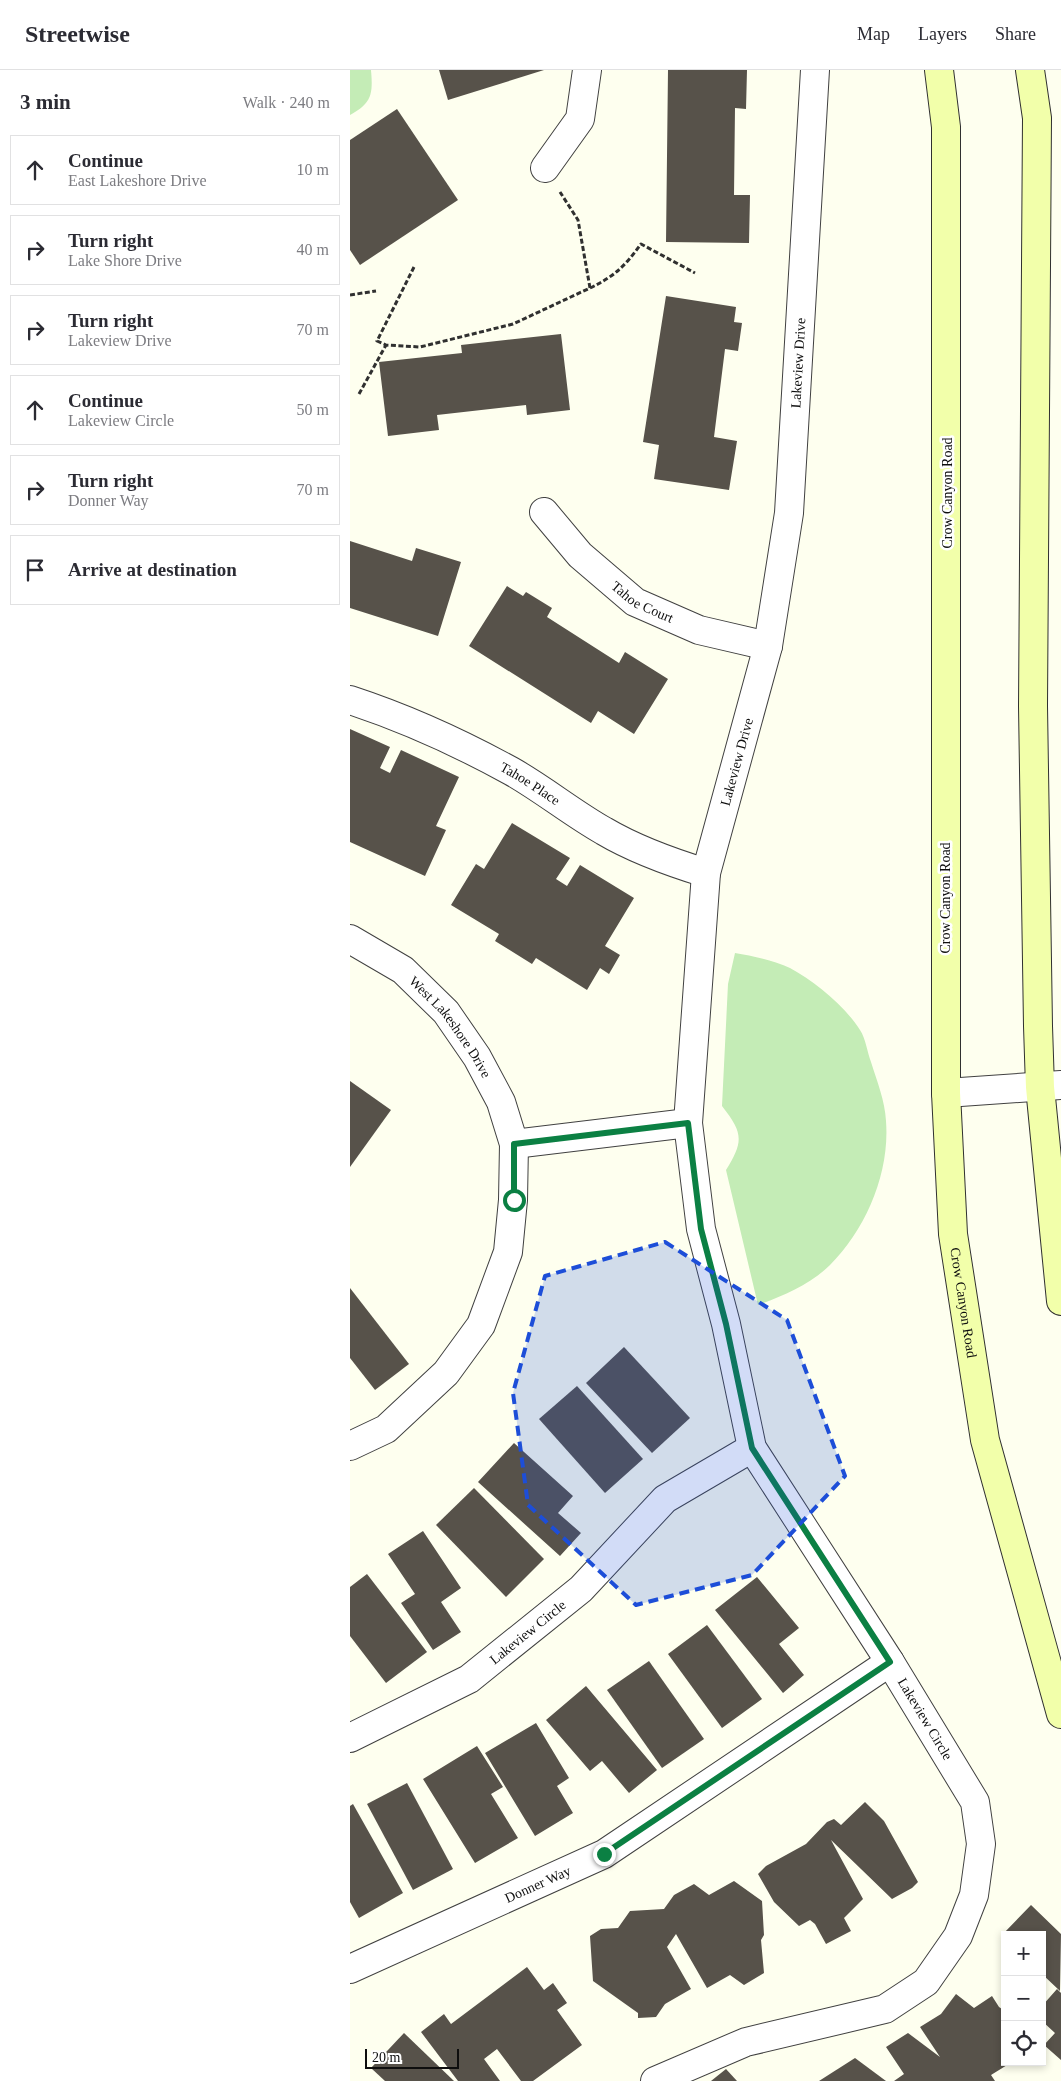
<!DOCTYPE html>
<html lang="en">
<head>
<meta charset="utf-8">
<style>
	:root { --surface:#fff; --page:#f7f7f7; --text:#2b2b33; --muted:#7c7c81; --line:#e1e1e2 }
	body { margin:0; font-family:"Times New Roman",serif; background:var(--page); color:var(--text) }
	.controls { position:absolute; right:15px; bottom:15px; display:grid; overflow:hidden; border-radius:0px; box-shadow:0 2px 8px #0003 }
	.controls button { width:45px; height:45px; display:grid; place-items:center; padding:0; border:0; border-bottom:1px solid var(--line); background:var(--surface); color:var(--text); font:25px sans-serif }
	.scale { position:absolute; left:15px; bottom:12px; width:94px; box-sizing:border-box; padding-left:5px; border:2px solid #0e0e0e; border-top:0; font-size:14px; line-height:18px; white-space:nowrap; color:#0e0e0e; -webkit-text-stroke:4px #fff; paint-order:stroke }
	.stop { position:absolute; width:15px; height:15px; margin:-11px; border:4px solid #0b8043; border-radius:50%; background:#fff }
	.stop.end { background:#0b8043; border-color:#fff; box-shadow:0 1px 5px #0008 }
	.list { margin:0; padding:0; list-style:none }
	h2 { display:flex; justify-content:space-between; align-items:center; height:65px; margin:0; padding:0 20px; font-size:21px }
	h2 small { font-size:16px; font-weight:400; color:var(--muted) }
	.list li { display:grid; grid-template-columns:32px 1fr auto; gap:15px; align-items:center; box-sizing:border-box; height:70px; margin:0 10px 10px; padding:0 10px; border:1px solid var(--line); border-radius:0px }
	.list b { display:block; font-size:19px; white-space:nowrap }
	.list p { margin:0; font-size:16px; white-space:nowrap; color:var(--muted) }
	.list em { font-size:16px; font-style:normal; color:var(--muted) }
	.icon { flex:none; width:28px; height:28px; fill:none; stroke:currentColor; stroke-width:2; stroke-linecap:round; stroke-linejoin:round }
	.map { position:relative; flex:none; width:711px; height:2011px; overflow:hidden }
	header { display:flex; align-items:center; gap:30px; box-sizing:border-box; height:70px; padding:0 25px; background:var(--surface); border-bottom:1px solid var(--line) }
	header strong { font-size:24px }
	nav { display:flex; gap:28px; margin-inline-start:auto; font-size:18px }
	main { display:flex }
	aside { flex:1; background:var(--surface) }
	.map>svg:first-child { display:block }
</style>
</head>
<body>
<header>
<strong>Streetwise</strong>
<nav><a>Map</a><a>Layers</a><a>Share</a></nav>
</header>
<main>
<aside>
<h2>3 min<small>Walk · 240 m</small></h2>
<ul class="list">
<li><svg class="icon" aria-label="ahead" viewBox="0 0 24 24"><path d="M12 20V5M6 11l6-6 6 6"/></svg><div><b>Continue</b><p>East Lakeshore Drive</p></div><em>10 m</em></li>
<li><svg class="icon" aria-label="right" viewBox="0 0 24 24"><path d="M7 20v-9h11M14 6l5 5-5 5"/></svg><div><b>Turn right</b><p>Lake Shore Drive</p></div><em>40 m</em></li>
<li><svg class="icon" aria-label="right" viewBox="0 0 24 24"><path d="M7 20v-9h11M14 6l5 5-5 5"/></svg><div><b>Turn right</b><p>Lakeview Drive</p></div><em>70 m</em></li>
<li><svg class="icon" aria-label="ahead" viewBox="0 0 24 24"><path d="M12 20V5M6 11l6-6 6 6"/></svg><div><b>Continue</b><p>Lakeview Circle</p></div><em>50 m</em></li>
<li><svg class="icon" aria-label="right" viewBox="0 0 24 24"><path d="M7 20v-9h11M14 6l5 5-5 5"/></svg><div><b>Turn right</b><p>Donner Way</p></div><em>70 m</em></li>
<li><svg class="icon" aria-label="arrive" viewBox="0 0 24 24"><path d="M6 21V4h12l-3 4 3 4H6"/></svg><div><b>Arrive at destination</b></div></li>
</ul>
</aside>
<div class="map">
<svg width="711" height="2011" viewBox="0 0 711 2011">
	<rect width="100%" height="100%" fill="#feffef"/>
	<g fill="#c4ecb6">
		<path d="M0,0H21C23,24 22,33 0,45Z"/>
		<path d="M385,883C402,886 424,890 440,898C464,911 495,936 510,960C516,969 517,982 521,992C527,1011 535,1031 536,1051C540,1103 516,1159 480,1195C461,1214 433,1226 408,1235L376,1100C394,1071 393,1063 372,1036L378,914Z"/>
	</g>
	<g fill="#57524a">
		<polygon points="89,0 194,0 98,30"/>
		<polygon points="318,0 397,0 396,39 385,38 384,125 400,125 399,173 316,172"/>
		<polygon points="47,39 108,130 10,195 0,180 0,70"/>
		<polygon points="316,226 386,237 384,252 392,253 388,281 375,279 364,367 387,371 379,420 304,409 309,375 293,372"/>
		<polygon points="211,264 220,340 177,345 176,335 87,345 89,360 38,366 29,292 112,283 111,275"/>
		<polygon points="0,471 62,491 66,478 111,492 88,566 0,538"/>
		<polygon points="157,516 173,526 176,522 202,538 197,547 269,593 275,582 318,609 284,664 248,641 241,653 119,576"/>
		<polygon points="0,659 40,677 30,698 40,703 51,680 109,707 86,756 96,760 75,806 0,772"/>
		<polygon points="162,753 220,788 206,809 217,816 230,795 284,828 255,876 270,885 259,904 250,898 237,920 186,888 182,894 145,871 149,864 101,835 126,794 134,799"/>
		<polygon points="0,1011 41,1040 0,1097"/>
		<polygon points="0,1218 59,1294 25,1320 0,1288"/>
		<polygon points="274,1277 340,1348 302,1383 236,1313"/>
		<polygon points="227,1316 293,1389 255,1423 189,1349"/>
		<polygon points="164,1373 223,1426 208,1443 231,1463 210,1486 128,1412"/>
		<polygon points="124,1418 194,1489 156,1527 86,1455"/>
		<polygon points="73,1461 111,1518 91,1532 111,1562 83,1580 51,1533 65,1524 38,1484"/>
		<polygon points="17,1504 77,1582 36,1613 0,1566 0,1517"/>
		<polygon points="407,1507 449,1558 429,1574 454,1605 433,1623 365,1540"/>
		<polygon points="357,1555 412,1629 372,1658 318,1584"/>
		<polygon points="299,1591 354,1669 312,1698 257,1620"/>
		<polygon points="236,1616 307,1700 279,1723 252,1691 240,1701 196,1650"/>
		<polygon points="186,1653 219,1708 207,1716 223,1743 185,1766 135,1683"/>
		<polygon points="127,1676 153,1717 141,1724 168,1768 125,1793 73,1709"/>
		<polygon points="57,1713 103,1799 63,1820 17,1734"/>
		<polygon points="515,1732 534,1751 568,1812 562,1818 542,1829 481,1770 513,1829 494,1848 501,1861 476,1874 465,1854 460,1850 449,1856 424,1832 408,1804 416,1796 456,1774 477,1752 484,1749 491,1755"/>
		<polygon points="3,1734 53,1823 9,1848 0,1832 0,1736"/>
		<polygon points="384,1811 412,1831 414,1865 411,1870 414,1903 394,1915 380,1905 357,1918 326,1864 317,1877 341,1919 315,1934 306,1947 288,1948 288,1943 243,1911 240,1866 251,1859 268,1858 280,1841 314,1839 324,1825 344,1814 359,1825"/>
		<polygon points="681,1835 711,1864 710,1921 692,1904 692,1865 655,1865 655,1868 652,1865"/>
		<polygon points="177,1897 194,1920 203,1913 217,1933 207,1940 232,1975 183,2011 171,2011 147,1979 134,1989 150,2011 108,2011 71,1962 94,1944 101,1954"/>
		<polygon points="707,1919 711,1923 711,1990 694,1975 705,1963 692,1951 692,1936"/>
		<polygon points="606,1924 624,1938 642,1926 649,1937 655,1941 655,1992 662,1992 641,2005 645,2011 544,2011 554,2004 536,1977 558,1963 590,1987 570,1957 591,1944"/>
		<polygon points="54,1963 104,2011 35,2011 21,1998"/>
		<polygon points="505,1988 536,2011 469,2011"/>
		<polygon points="376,1999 387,2011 361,2011"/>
	</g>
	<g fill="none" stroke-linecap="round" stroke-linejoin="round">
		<defs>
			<g id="minor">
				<polyline points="195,98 230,49 237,0"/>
				<path id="s1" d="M194,442L230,485L285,532L349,560L418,576"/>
				<path id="s2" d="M0,630C55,648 110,673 161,701C193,719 222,743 254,761C286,780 320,792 356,803"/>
				<path id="s3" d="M0,869L53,900L96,942L127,987L151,1032L164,1074L163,1130L158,1182L131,1255L96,1303L36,1359L0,1376"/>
				<polyline points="596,1023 711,1015"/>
				<polyline points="164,1074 338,1053"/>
				<path id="s4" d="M0,1668L119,1609L231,1519L315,1429L402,1378"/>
				<path id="s5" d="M0,1899L254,1784L540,1592"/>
				<path id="s6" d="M305,2011L396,1972L535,1939L576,1912L608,1866L624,1825L631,1774L625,1732L540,1592L402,1378L376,1254L351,1159L338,1053L356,803L418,576L439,443L465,0"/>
			</g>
			<g id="secondary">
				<path id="s7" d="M589,0L596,57V1023L603,1164L635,1370L711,1644"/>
				<polyline points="680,0 687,48 683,636 688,956 690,1017 711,1231"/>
			</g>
		</defs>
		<use href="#minor" stroke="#414141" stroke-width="30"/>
		<use href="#secondary" stroke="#303030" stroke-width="30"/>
		<g stroke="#303030" stroke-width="3" stroke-dasharray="5 2.5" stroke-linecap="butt">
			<polyline points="64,197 27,271 36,275 70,277 163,254 240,218 228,150 210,122"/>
			<path d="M240,218C265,206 275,196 291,174L345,203"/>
			<polyline points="0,225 26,221"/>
			<polyline points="9,324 36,275"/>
		</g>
		<use href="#minor" stroke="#fff" stroke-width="28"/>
		<use href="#secondary" stroke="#f2ffaa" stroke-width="28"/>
	</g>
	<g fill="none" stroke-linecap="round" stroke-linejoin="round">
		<polyline stroke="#0b8043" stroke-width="6" points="164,1130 164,1074 338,1053 351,1159 376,1254 402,1378 540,1592 254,1784"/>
	</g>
	<path fill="#1d4ed8" fill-opacity="0.2" stroke="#1d4ed8" stroke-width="4" stroke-dasharray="10 6" stroke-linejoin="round" d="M315,1172L437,1250L495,1406L402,1505L286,1535L178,1435L163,1323L195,1206Z"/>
	<g text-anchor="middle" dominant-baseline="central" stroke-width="5" stroke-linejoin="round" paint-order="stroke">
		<g font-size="14" fill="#0e0e0e" stroke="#fff">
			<text stroke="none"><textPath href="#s6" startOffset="2006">Lakeview Drive</textPath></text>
			<text transform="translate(597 423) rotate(-90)">Crow Canyon Road</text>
			<text stroke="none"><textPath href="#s1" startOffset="135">Tahoe Court</textPath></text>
			<text stroke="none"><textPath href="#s6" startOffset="1601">Lakeview Drive</textPath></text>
			<text stroke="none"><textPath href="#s2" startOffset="199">Tahoe Place</textPath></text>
			<text transform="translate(595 828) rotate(-90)">Crow Canyon Road</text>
			<text stroke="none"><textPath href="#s3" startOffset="136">West Lakeshore Drive</textPath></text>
			<text stroke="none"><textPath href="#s7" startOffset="1234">Crow Canyon Road</textPath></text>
			<text stroke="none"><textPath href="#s4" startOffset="208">Lakeview Circle</textPath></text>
			<text transform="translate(575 1649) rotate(59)">Lakeview Circle</text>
			<text stroke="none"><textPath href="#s5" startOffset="206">Donner Way</textPath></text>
		</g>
	</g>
</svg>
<div class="controls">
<button>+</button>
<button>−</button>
<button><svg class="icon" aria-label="locate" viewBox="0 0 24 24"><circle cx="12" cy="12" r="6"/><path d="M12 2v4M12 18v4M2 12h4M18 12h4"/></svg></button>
</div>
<div class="scale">20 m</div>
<div class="stop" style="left:164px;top:1130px"></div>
<div class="stop end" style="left:254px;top:1784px"></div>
</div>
</main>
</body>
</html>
